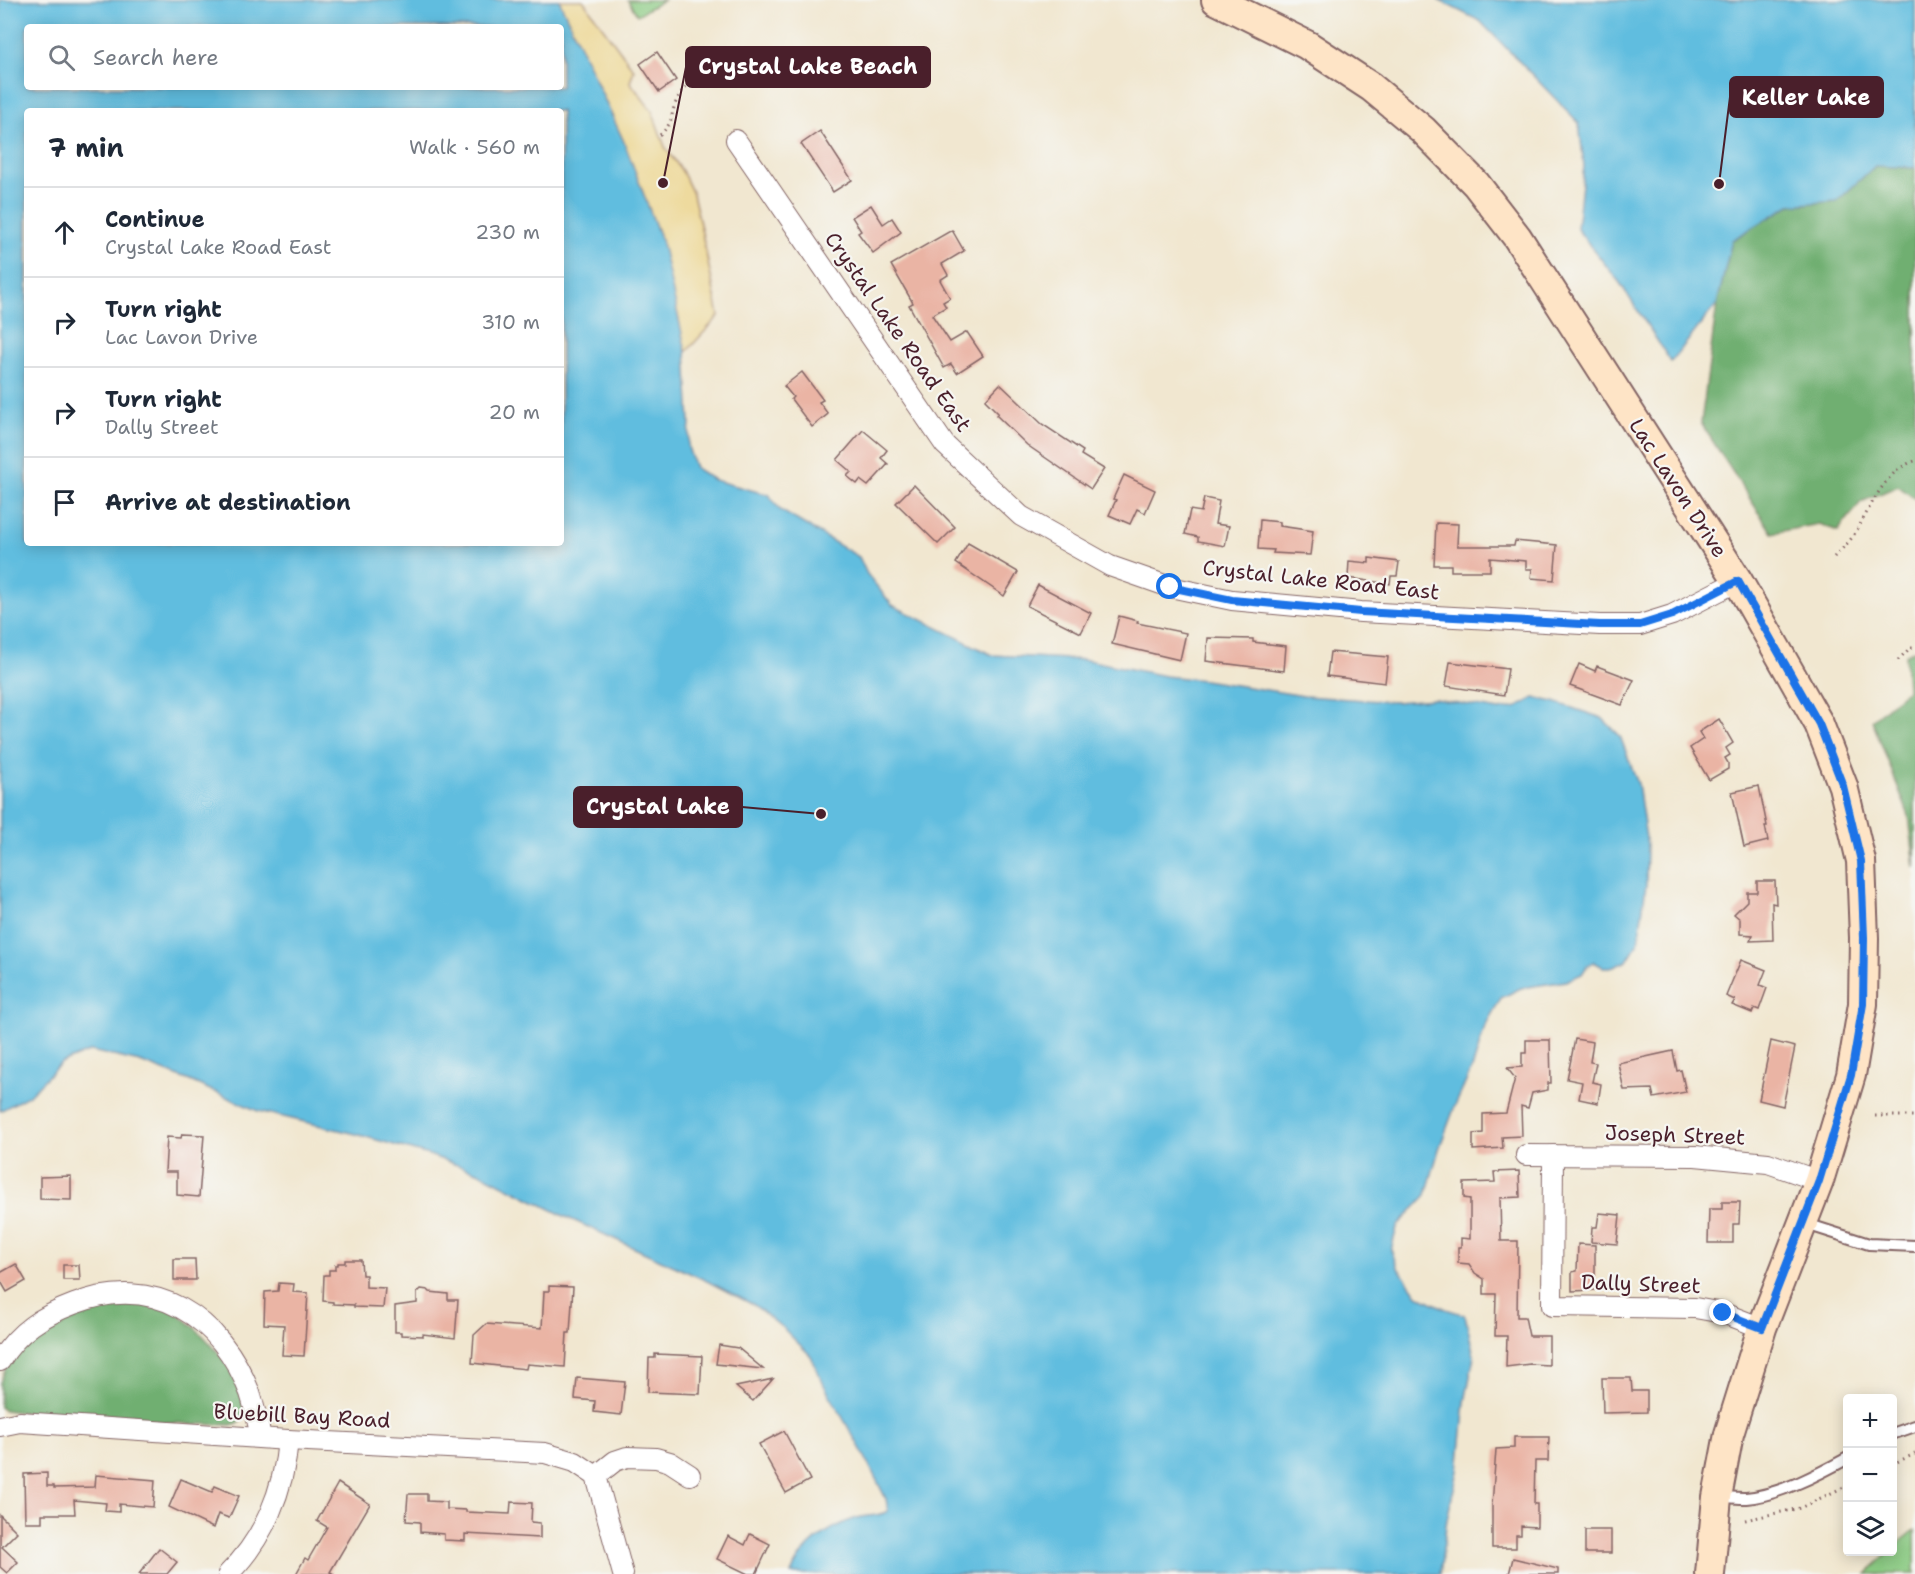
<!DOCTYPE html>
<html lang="en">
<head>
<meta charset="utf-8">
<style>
	:root { --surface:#fff; --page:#f2f2f3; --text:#1f2937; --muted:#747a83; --line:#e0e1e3 }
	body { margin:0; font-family:"Shantell Sans",sans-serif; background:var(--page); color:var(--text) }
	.controls { position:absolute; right:18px; bottom:18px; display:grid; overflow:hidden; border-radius:6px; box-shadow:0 3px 15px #0003 }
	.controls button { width:54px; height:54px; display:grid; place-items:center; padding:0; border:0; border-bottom:2px solid var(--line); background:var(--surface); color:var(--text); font:30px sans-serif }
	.stop { position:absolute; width:18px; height:18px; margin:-14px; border:4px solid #1a73e8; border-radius:50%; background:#fff }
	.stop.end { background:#1a73e8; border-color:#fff; box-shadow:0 2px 6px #0008 }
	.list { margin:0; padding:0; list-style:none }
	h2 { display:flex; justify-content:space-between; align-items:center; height:78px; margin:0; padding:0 24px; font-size:26px }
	h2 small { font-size:20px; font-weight:400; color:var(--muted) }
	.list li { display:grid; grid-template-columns:39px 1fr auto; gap:18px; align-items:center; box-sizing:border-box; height:90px; padding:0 24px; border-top:2px solid var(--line) }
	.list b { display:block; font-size:22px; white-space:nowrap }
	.list p { margin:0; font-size:20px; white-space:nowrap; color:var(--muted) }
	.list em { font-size:20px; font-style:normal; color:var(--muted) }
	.icon { flex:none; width:33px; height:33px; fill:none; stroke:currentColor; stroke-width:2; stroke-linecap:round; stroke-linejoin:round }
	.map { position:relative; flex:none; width:1915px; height:1574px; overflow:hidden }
	.search { position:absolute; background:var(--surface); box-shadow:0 3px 15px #0003; left:24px; top:24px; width:540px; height:66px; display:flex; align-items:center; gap:15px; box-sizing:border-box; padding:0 21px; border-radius:6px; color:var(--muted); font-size:22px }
	.panel { position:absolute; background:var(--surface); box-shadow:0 3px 15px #0003; left:24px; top:108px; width:540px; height:438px; border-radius:6px }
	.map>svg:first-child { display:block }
</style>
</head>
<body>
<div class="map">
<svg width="1915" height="1574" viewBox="0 0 1915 1574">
	<rect width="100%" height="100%" fill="#f6f6f2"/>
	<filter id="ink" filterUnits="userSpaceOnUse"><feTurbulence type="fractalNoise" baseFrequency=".0167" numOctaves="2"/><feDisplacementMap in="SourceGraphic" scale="12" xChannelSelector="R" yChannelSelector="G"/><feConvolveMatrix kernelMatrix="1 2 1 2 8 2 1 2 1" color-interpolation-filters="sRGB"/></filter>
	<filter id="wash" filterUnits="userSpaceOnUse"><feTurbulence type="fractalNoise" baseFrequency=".008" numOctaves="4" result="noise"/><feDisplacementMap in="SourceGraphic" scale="24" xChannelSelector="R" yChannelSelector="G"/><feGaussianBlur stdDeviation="1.35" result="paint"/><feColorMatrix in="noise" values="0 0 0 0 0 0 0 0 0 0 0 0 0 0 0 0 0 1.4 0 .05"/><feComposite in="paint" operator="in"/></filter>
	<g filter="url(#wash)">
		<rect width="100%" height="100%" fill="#f1e7d0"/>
		<g fill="#8bcb83" stroke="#6a7557" stroke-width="1.5">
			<polygon points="628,0 664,0 637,15"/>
			<polygon points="1915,1530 1915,1574 1867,1574 1889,1552 1892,1552 1893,1548"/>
		</g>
		<g fill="#70af71" stroke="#5d674e" stroke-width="1.5">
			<polygon points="1875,166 1915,168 1915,499 1898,486 1861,502 1838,531 1819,524 1772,533 1701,423 1717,304 1732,240 1790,205 1837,201"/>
			<polygon points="1915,650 1915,868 1909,816 1872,720 1907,690 1905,655"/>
			<path d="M118,1301C134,1303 155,1303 169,1309C196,1321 264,1394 238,1423L231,1425L191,1424L19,1412L4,1410L0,1407V1383L3,1375L8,1362L24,1339L65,1315Z"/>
		</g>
		<polygon fill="#eeda9e" stroke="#9c7c64" stroke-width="1.5" points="559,0 583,0 634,70 630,82 652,111 665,147 682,171 693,194 702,233 719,316 686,352 662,243 624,142"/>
		<g fill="#61bddf" stroke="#566e85" stroke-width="1.5" fill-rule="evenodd">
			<path d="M0,0H559L624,142L662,243L686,352L690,423L688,447L695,468L714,480L769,495L780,510L859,557L867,574L892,605L992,655L1087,660L1165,676L1204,680L1304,696L1395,702L1435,699L1499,710L1518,707L1534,698L1554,702L1602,718L1620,736L1638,784L1647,845L1646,885L1638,943L1627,961L1614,967H1603L1594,962L1587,966L1582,974L1566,981L1521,988L1501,998L1485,1026L1473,1066L1455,1106L1439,1149L1426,1195L1397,1227L1391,1250L1398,1268L1417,1295L1446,1309L1465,1315L1474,1356L1465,1402L1458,1471L1447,1519L1440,1574H791C801,1546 829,1527 857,1518C868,1515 878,1517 888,1511L886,1499L864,1455L824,1385L811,1356L784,1329L754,1305L705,1280L566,1217L480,1173L429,1155L356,1134L258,1111L190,1081L140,1062L91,1051L61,1063L28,1096L0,1111ZM27,27H561V87H27ZM27,111H561V543H27Z"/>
			<polygon points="1438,0 1915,0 1915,168 1875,166 1837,201 1790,205 1732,240 1717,304 1671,362 1620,283 1577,229 1584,166 1579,123 1480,21"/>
		</g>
		<g id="blocks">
			<g fill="#eab4a4">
				<polygon points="657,52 676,80 659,92 640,64"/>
				<polygon points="820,131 852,180 833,192 801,144"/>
				<polygon points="871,205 883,224 892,218 901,232 873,253 858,233 861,231 852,217"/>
				<polygon points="952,230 964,251 942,264 948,275 940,280 950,298 943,302 946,307 932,315 950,342 967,332 983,356 957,373 951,364 944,368 909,305 913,303 891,265"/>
				<polygon points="802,372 823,400 819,402 828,414 812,427 791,399 793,397 784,386"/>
				<polygon points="1000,384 1042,424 1083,451 1081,455 1104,469 1091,489 1027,445 996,415 998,413 985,400"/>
				<polygon points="863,430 887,450 881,458 888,464 868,486 860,480 857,484 847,476 851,472 837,460"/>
				<polygon points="1124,475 1155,490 1145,513 1137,509 1130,524 1109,515 1116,500 1113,499"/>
				<polygon points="914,485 955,527 938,544 896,503"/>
				<polygon points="1204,498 1219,501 1215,524 1229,526 1225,546 1198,541 1198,537 1185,534 1190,510 1201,512"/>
				<polygon points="1260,520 1280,522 1280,526 1313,531 1310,555 1273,553 1274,550 1258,549"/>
				<polygon points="1436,523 1458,524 1457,546 1514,546 1515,541 1557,545 1554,580 1531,578 1532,569 1526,569 1526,561 1490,558 1490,571 1451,571 1451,565 1434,565"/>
				<polygon points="968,543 1018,572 1004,596 956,563"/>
				<polygon points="1369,558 1399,562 1397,576 1391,576 1390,584 1348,578 1349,561 1369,563"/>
				<polygon points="1038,585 1091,613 1081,633 1027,606"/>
				<polygon points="1119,616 1138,621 1137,623 1186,633 1180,660 1112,644"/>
				<polygon points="1208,638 1253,639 1253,642 1286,646 1284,671 1206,661"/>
				<polygon points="1330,652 1388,657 1385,683 1327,676"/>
				<polygon points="1450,662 1508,669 1504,695 1446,686"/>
				<polygon points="1579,664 1595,671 1597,666 1634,680 1622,705 1570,686"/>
				<polygon points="1719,719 1733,743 1726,748 1730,755 1725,758 1728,763 1728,769 1709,780 1690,748 1703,739 1699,732"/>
				<polygon points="1759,786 1767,826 1765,826 1768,841 1744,847 1732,792"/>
				<polygon points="1757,881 1775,881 1776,904 1772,903 1773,940 1750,941 1753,935 1740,934 1740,919 1734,914 1747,901 1747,892 1757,892"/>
				<polygon points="1741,960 1766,970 1760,985 1767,988 1759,1010 1754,1008 1752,1013 1732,1005 1735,1000 1726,996"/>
				<polygon points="1575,1039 1593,1042 1590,1062 1596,1063 1592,1082 1601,1084 1598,1103 1579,1099 1582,1082 1567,1079"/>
				<polygon points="1526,1040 1550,1040 1551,1083 1548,1083 1548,1090 1532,1093 1528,1108 1521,1106 1522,1136 1502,1137 1503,1148 1473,1150 1473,1134 1483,1133 1483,1114 1506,1113 1515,1078 1507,1068 1522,1067 1522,1053 1526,1053"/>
				<polygon points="1771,1041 1795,1047 1783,1106 1759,1100"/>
				<polygon points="1673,1051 1677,1071 1681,1070 1686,1092 1654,1098 1652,1089 1624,1090 1618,1063"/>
				<polygon points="182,1134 204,1135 199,1197 177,1195 177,1172 165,1172 167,1137 181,1138"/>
				<polygon points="1519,1171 1520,1197 1500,1198 1501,1241 1518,1241 1517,1317 1525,1317 1529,1336 1549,1336 1549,1365 1530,1364 1506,1367 1507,1336 1495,1336 1496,1294 1484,1294 1484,1279 1475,1273 1469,1264 1458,1263 1458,1247 1461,1247 1461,1238 1470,1239 1470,1199 1464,1198 1464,1183 1495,1182 1494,1172"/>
				<polygon points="71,1176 71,1200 40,1199 40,1177"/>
				<polygon points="1722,1202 1740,1202 1739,1224 1733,1224 1733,1243 1708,1243 1709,1209 1722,1209"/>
				<polygon points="1599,1213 1620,1215 1617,1244 1591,1242 1592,1227 1597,1227"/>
				<polygon points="1578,1244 1595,1245 1595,1290 1572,1291 1572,1272 1577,1271"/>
				<polygon points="174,1259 195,1259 196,1280 174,1280"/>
				<polygon points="345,1260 361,1260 362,1275 366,1275 366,1287 385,1288 383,1308 354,1307 354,1305 333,1304 333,1302 323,1301 324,1275 329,1275 329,1270 335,1270 335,1265 338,1265 338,1263 345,1263"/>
				<polygon points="16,1264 26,1281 7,1292 0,1280 0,1273"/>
				<polygon points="63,1265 79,1265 80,1280 63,1280"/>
				<polygon points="279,1283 294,1284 293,1292 308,1293 304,1356 282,1355 284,1325 264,1324 265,1292 278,1291"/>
				<polygon points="549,1286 573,1287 570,1333 567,1333 565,1367 527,1364 526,1369 472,1363 474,1335 486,1324 542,1328 544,1291 549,1291"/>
				<polygon points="421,1289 428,1290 430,1292 448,1294 448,1300 458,1300 455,1338 423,1334 423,1336 401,1335 401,1332 395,1332 395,1306 417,1303 417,1293"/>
				<polygon points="719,1345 738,1348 763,1369 716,1364"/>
				<polygon points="655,1354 702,1356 700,1394 648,1392 649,1358 655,1358"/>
				<polygon points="577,1378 625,1382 621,1415 594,1412 595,1401 575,1399"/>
				<polygon points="1602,1378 1631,1378 1632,1391 1647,1391 1647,1412 1603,1413"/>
				<polygon points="773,1379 753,1401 736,1387"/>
				<polygon points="784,1431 810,1480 786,1493 759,1444"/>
				<polygon points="1514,1437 1549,1437 1548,1461 1535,1461 1534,1504 1537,1504 1537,1527 1521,1526 1521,1535 1516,1535 1516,1548 1492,1548 1492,1506 1496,1449 1514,1448"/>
				<polygon points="47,1473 47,1486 54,1486 54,1488 95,1487 96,1475 155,1480 153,1507 119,1504 119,1512 105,1511 106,1503 74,1500 75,1514 42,1514 42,1522 25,1522 24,1474"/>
				<polygon points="181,1479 212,1492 215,1486 239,1496 229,1518 218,1514 213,1528 169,1507"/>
				<polygon points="338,1483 370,1504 330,1572 334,1574 296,1574 305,1558 308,1560 327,1527 317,1521"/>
				<polygon points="408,1494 427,1494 427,1501 447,1502 447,1509 466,1510 466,1512 510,1514 511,1502 532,1503 531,1522 540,1523 540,1538 465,1534 465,1541 444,1540 444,1534 420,1532 420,1522 406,1521"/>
				<polygon points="0,1515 17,1532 2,1547 18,1562 7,1573 0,1567"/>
				<rect x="1585" y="1530" width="26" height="23"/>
				<polygon points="750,1534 770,1544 756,1574 748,1574 717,1559 728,1536 745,1545"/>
				<polygon points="159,1548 177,1562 167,1574 139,1574"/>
				<polygon points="1513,1558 1558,1569 1558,1574 1509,1574"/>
			</g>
		</g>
	</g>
	<g filter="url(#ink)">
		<use href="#blocks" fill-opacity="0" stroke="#846565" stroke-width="1.5"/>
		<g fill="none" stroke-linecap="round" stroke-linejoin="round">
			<defs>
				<g id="lane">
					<polyline points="1803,1223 1869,1244 1915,1246"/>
					<polyline points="1892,1434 1915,1426"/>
					<path d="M1718,1497C1727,1497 1737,1498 1746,1498C1779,1495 1819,1474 1848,1458"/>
				</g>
				<g id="street">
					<polyline points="736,140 945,445 1021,516 1110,566 1170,587 1232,600 1361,612 1600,625 1640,625 1672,615 1738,581"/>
					<polyline points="1526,1155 1695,1156 1768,1163 1819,1181"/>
					<polyline points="1553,1155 1552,1306 1695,1308 1723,1313 1762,1328"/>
					<path d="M0,1361C18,1331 42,1316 74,1304C155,1273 221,1317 250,1393C255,1408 258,1423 261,1438"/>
					<polyline points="0,1426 20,1422 288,1440 545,1453 575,1462 596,1476 623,1574"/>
					<polyline points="596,1476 615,1461 627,1457 656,1458 670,1462 690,1475"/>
					<path d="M228,1574C264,1539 284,1490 288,1440"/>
				</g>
				<polyline id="secondary" points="1216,0 1307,45 1371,87 1423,130 1476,184 1517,237 1738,581 1819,724 1843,786 1861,861 1864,938 1863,1004 1851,1075 1819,1181 1762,1328 1729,1434 1717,1497 1710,1574"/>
			</defs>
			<use href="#lane" stroke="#846565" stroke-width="14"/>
			<use href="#street" stroke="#846565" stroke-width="22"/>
			<use href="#secondary" stroke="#846565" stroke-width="32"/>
			<g stroke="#846565" stroke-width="3" stroke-dasharray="1.5 4.5" stroke-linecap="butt">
				<path d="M660,135C675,120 669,119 676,102C686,78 715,65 737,53"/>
				<path d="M1834,557C1840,550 1848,544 1853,536C1870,511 1883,470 1915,461"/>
				<polyline points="1898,660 1910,648 1915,648"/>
				<polyline points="1875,1116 1915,1116"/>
				<polyline points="1892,1464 1915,1454"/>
				<polyline points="1745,1520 1800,1508 1848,1485"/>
			</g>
			<use href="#lane" stroke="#fff" stroke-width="10"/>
			<use href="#street" stroke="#fff" stroke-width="20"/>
			<use href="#secondary" stroke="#fee4c6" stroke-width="28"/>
		</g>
	</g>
	<g fill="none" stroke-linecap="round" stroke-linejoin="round" filter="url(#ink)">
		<polyline stroke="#1a73e8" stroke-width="8" points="1170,587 1232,600 1361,612 1600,625 1640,625 1672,615 1738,581 1819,724 1843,786 1861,861 1864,938 1863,1004 1851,1075 1819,1181 1762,1328 1723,1313"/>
	</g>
	<g text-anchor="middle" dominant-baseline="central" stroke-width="4.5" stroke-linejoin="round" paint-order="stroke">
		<g font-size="21" fill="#4a1f2b" stroke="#f6f6f2">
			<text transform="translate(898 332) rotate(55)">Crystal Lake Road East</text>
			<text transform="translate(1678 488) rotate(57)">Lac Lavon Drive</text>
			<text transform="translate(1321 580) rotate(6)">Crystal Lake Road East</text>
			<text transform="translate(1675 1135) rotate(2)">Joseph Street</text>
			<text transform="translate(1641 1284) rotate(2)">Dally Street</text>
			<text transform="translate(302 1416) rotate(3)">Bluebill Bay Road</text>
		</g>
	</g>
	<path fill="none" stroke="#4a1f2b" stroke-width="2" d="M663 183L686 67M1719 184L1730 97M821 814L742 807"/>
	<g fill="#4a1f2b" stroke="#f6f6f2" stroke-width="2">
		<circle cx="663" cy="183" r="6"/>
		<circle cx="1719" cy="184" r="6"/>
		<circle cx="821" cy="814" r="6"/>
	</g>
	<g fill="#4a1f2b" stroke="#4a1f2b" stroke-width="2">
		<rect x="686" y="47" width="244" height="40" rx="6"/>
		<rect x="1730" y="77" width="153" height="40" rx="6"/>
		<rect x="574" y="787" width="168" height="40" rx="6"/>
	</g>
	<g font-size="22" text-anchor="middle" font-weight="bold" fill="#fff">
		<text x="808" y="74">Crystal Lake Beach</text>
		<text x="1806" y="105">Keller Lake</text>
		<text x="658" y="814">Crystal Lake</text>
	</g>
</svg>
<div class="controls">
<button>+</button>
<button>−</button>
<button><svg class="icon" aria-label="layers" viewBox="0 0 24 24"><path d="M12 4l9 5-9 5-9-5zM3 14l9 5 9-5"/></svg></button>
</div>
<div class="stop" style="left:1170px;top:587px"></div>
<div class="stop end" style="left:1723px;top:1313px"></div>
<div class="search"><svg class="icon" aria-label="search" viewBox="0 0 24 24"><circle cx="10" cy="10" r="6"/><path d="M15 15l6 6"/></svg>Search here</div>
<section class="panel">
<h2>7 min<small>Walk · 560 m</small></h2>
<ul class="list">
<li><svg class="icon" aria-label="ahead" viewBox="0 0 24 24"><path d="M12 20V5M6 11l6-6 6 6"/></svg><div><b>Continue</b><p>Crystal Lake Road East</p></div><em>230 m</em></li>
<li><svg class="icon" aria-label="right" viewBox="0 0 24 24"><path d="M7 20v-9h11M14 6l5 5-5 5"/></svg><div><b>Turn right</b><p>Lac Lavon Drive</p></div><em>310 m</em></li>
<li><svg class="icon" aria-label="right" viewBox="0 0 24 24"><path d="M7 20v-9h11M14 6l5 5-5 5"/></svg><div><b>Turn right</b><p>Dally Street</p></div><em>20 m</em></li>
<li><svg class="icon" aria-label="arrive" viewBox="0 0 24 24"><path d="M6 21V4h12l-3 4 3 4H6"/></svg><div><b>Arrive at destination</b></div></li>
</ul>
</section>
</div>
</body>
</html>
